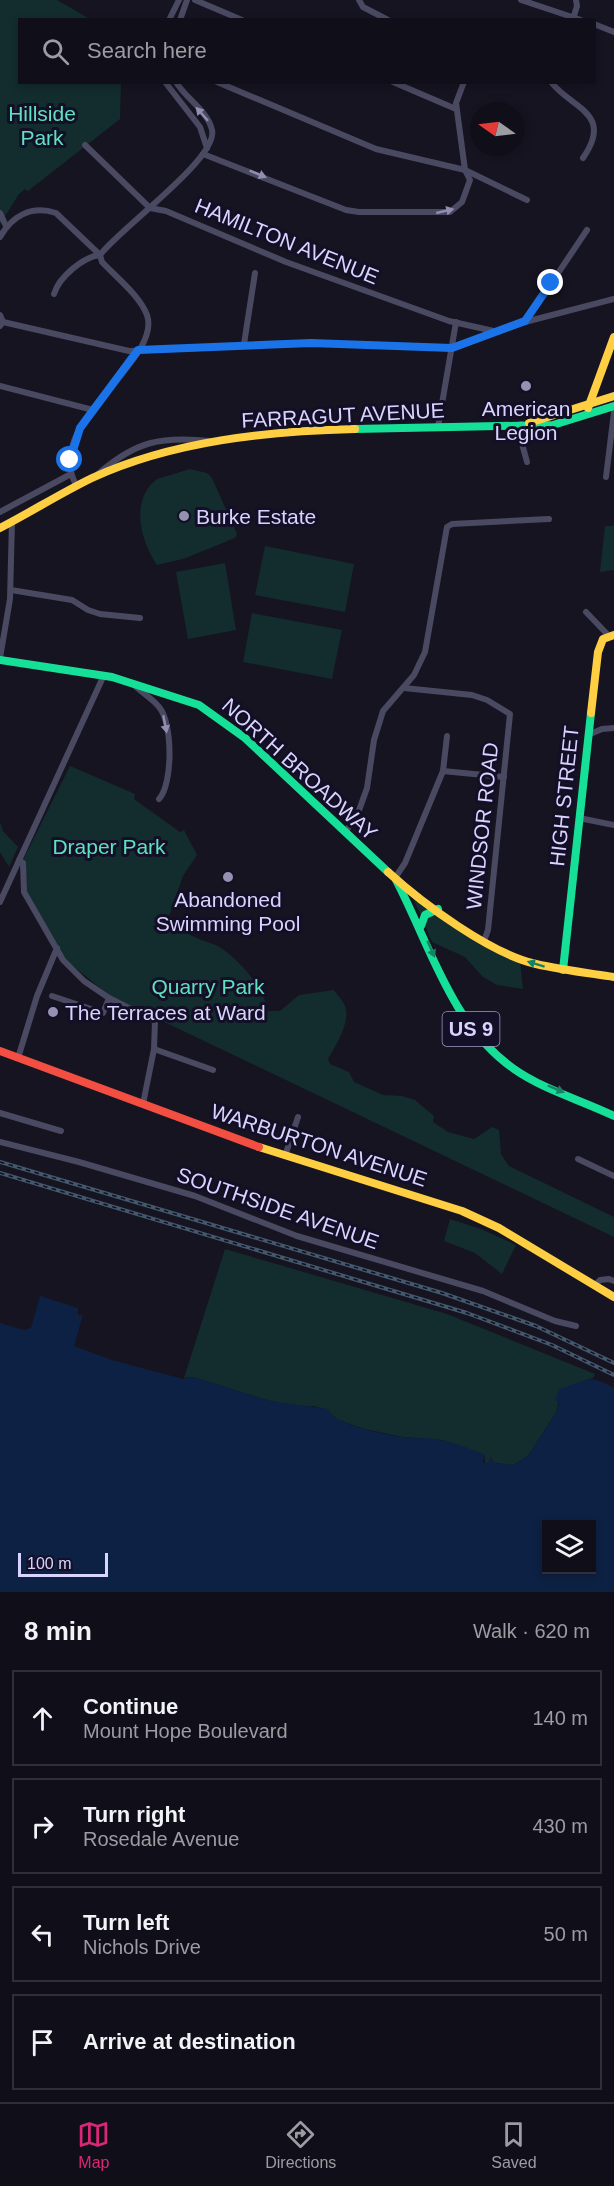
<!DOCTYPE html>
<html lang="en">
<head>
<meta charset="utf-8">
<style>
	:root { --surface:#100f19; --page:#1e1d26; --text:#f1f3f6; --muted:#9c9ca2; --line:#302f38; --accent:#db2777 }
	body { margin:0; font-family:Helvetica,sans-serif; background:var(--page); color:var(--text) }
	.controls { position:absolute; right:18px; bottom:18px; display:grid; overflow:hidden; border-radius:0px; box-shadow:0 3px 9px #0003 }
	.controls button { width:54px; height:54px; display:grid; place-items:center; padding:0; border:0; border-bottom:2px solid var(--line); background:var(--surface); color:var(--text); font:30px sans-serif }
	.compass { position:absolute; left:470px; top:102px; width:54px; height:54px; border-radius:50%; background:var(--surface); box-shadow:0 3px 9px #0003; rotate:284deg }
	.scale { position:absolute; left:18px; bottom:15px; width:90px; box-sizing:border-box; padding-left:6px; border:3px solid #d9d4ff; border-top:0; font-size:16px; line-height:21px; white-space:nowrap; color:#d9d4ff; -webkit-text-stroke:4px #130f26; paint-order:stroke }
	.stop { position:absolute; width:18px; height:18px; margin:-14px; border:4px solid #1a73e8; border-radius:50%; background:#fff }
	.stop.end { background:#1a73e8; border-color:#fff; box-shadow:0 2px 6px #0008 }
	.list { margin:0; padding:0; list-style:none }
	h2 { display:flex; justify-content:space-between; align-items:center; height:78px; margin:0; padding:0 24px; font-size:26px }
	h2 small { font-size:20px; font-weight:400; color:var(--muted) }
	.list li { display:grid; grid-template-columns:39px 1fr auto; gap:18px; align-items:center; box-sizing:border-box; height:96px; margin:0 12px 12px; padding:0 12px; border:2px solid var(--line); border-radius:0px }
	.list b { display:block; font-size:22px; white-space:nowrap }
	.list p { margin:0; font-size:20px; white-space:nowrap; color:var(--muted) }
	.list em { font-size:20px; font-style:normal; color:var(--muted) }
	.icon { flex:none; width:33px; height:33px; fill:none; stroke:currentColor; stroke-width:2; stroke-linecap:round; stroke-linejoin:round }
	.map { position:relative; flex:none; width:614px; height:1592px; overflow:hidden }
	.search { position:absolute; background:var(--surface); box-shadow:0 3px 9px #0003; left:18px; right:18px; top:18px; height:66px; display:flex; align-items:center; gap:15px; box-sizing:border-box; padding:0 21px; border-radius:0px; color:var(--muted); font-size:22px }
	.sheet { height:510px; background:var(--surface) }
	nav { display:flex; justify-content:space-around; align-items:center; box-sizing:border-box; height:84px; border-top:2px solid var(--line); background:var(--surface); font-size:16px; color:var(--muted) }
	nav a { display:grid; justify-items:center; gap:3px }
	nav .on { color:var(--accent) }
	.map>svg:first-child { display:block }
</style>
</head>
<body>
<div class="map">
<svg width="614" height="1592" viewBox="0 0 614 1592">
	<rect width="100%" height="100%" fill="#161421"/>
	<g fill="#132c2d">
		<polygon points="0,0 57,0 90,19 20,20 20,82 121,83 120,119 28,191 25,189 19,194 0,224"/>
		<path d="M190,469L207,473L212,478L237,534L235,538L183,559L157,565C141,542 129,500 157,479Z"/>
		<polygon points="605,526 614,526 614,570 600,572"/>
		<polygon points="265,546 354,564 345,612 255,595"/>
		<polygon points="225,563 236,630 188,639 176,572"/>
		<polygon points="252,613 342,630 332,679 243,662"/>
		<path d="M70,766L135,794L134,799L180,832L184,830L197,855L183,876L168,919C180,932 196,938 213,944C232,951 267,989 267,1011H280L299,995L334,990C337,995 343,1000 345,1006C351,1022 336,1045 328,1059L330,1064L349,1072L354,1082L383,1095L402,1096L415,1100L434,1116L433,1122L448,1132L474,1139L492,1127L499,1130L501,1154L509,1166L614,1217V1237L110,996L67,961L26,893L24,858Z"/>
		<polygon points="0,822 3,831 18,847 9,867 0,852"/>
		<polygon points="412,896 420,899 520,961 523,989 497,985 483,977 465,957 432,942"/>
		<polygon points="450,1219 481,1229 516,1245 502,1274 475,1253 444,1241"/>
		<polygon points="225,1249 447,1314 595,1374 593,1378 560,1390 557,1411 528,1456 513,1465 495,1463 490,1458 489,1464 485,1463 485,1455 442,1440 403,1437 364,1429 336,1419 328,1411 314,1406 306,1407 270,1401 193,1377 184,1378"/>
	</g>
	<path fill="#0d2144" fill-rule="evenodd" d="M40,1296L78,1308V1315H83L74,1346L112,1360L183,1379L193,1377L270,1401L328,1409C333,1426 396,1437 413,1438C422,1439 431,1437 441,1440C455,1443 472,1449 485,1455L483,1462L488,1464L490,1457L495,1463L513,1465L528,1456L557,1411L559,1404L555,1399L560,1389C586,1381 588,1373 614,1388V1592H0V1323L24,1330L31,1328ZM592,1524V1570H546V1524Z"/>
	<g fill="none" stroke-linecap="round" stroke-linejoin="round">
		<g stroke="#4a4962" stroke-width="6">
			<polyline points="195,0 242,20"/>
			<polyline points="359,0 363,7 388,20"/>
			<polyline points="521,0 581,20"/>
			<polyline points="573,19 577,6 576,0"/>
			<polyline points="169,20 179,0"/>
			<polyline points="180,20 187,0"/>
			<polyline points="594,24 614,32"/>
			<polyline points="165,82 200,127 207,148"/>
			<polyline points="217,82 376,149 465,170 527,200"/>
			<polyline points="393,82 456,109"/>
			<path d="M551,82C572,109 614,113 583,158"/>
			<polyline points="85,145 150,208 166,211 286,262 449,321 498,332"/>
			<polyline points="203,154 346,210 359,212 450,212 462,202 470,180 465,170 456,103 464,82"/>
			<polyline points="0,213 6,226"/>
			<path d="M0,237C12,216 31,205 56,213L100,255"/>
			<path d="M54,294C59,277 83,257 100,255"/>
			<polyline points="0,315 3,322 0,326"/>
			<polyline points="526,321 587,230"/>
			<polyline points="3,322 129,351 311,343 452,348 525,322 614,299"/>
			<polyline points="244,344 255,273"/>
			<polyline points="0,386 93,410"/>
			<polyline points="521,424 521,440 527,462"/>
			<polyline points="438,427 456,322"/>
			<path d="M98,474C136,441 161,436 210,441"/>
			<polyline points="606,477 614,412"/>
			<path d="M76,485C42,422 163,362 147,315C140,296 116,277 102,262L100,255C119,229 219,158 212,130C208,111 186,99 176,82"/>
			<polyline points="0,512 71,474"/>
			<polyline points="11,590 72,600 88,610 100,614 140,618"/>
			<polyline points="586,612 609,636"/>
			<polyline points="0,658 10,599 12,521"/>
			<path d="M134,685C142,693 153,699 159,707C173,723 173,784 159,799"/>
			<polyline points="404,688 472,695 487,700 510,714 488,930 484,941"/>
			<polyline points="588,735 602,729 614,728"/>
			<polyline points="443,771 504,777"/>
			<polyline points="579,818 614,825"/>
			<polyline points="345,832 357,816 367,788 374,740 383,711 414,675 425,652 447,527 452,524 549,519"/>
			<polyline points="19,860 23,863 24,892 63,960 84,981 109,998 155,1021 154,1049 143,1104"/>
			<polyline points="395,878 405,863 443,771 447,736"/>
			<polyline points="0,902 104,675"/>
			<polyline points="52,996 103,1013 109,998"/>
			<polyline points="154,1049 213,1070"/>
			<polyline points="18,1058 37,996 57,948"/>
			<polyline points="0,1113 61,1131"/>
			<polyline points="0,1142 79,1162 195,1196 297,1236 483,1291 555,1321 576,1326"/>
			<polyline points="285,1156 298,1117"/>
			<polyline points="578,1159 614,1176"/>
			<polyline points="595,1285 600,1280 609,1279 614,1281"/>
		</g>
		<g stroke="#16e098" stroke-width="8">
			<polyline points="355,429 553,425 614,406"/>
			<polyline points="0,660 112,677 199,705 245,738 388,872"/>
			<path d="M396,880C430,945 451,1025 514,1069C544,1090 581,1100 614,1116"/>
			<polyline points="421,926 425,915 438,909"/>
			<polyline points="563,970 591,713"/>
		</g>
		<g stroke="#ffcf43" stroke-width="8">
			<polyline points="588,408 614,337"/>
			<polyline points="529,423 614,396"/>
			<path d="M0,528C31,512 61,493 92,478C172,441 268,431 355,429"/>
			<polyline points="591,713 598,652 603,639 614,635"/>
			<path d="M388,872C423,904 491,954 536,964C562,970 588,973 614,977"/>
			<polyline points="259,1147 462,1211 499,1228 614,1297"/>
		</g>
		<polyline stroke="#f24e42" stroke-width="8" points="0,1051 259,1147"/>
		<defs>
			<g id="rail">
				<polyline points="0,1162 442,1293 536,1326 614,1363"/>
				<polyline points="0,1173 467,1313 552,1345 614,1375"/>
			</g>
		</defs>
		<use href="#rail" stroke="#43596b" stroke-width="4"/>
		<use href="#rail" stroke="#130f26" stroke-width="1.5" stroke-dasharray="4.5" stroke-linecap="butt"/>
	</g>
	<defs><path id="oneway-solid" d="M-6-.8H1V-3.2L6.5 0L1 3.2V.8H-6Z" transform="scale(1.5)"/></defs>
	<g fill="#928eb0">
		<use href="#oneway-solid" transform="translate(202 114) rotate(-132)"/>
		<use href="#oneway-solid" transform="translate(258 174) rotate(22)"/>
		<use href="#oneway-solid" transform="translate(445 211) rotate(-13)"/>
		<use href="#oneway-solid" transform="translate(165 724) rotate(79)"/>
	</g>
	<g fill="#158265">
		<use href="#oneway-solid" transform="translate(431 949) rotate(66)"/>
		<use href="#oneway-solid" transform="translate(536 964) rotate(-163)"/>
		<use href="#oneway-solid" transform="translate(556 1089) rotate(23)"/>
	</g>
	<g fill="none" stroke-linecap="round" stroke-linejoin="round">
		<polyline stroke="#1a73e8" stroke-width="8" points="70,460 80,428 138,350 311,343 452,348 525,321 551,283"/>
	</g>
	<g fill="#9591b1" stroke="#130f26" stroke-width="2">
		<circle cx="526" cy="386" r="6"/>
		<circle cx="184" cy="516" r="6"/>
		<circle cx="228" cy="877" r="6"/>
		<circle cx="53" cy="1012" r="6"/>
	</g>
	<g text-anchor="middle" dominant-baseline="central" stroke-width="6" stroke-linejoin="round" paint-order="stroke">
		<rect fill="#130f26" stroke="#9e99be" stroke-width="1.5" x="442.5" y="1012" width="57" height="34" rx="4.5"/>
		<g font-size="20" font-weight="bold" fill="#d9d4ff">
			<text x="471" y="1029">US 9</text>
		</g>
		<g font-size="21" fill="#5fe0c0" stroke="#130f26">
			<text x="42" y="113">Hillside<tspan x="42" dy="24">Park</tspan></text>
			<text x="109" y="846">Draper Park</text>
			<text x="208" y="986">Quarry Park</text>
		</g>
		<g font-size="21" fill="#d9d4ff" stroke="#130f26">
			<text transform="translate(287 241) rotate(22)">HAMILTON AVENUE</text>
			<text transform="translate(343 415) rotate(-3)">FARRAGUT AVENUE</text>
			<text transform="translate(300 769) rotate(42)">NORTH BROADWAY</text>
			<text transform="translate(564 796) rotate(-84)">HIGH STREET</text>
			<text transform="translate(482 826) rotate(-84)">WINDSOR ROAD</text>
			<text transform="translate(319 1145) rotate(18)">WARBURTON AVENUE</text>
			<text transform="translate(278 1208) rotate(19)">SOUTHSIDE AVENUE</text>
		</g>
		<g font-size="21" fill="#d9d4ff" stroke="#130f26">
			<text x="526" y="408">American<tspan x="526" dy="24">Legion</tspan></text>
			<text x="196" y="516" text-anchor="start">Burke Estate</text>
			<text x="228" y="899">Abandoned<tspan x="228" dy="24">Swimming Pool</tspan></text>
			<text x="65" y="1012" text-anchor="start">The Terraces at Ward</text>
		</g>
	</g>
</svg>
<div class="controls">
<button><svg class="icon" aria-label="layers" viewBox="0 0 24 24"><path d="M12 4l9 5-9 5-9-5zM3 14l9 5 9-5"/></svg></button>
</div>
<svg class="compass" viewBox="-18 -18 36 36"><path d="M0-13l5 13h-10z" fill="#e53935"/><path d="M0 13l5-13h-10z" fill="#9c9ca2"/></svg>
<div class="scale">100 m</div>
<div class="stop" style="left:70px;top:460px"></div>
<div class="stop end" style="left:551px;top:283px"></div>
<div class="search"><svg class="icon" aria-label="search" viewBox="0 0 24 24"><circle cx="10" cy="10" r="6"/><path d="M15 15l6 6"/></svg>Search here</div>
</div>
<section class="sheet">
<h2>8 min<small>Walk · 620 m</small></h2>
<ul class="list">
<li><svg class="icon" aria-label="ahead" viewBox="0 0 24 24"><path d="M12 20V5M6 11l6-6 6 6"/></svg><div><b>Continue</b><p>Mount Hope Boulevard</p></div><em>140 m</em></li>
<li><svg class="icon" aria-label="right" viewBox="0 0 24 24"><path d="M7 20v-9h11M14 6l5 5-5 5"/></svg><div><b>Turn right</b><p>Rosedale Avenue</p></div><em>430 m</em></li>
<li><svg class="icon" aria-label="left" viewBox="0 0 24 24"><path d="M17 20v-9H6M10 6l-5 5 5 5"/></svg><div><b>Turn left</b><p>Nichols Drive</p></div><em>50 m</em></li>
<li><svg class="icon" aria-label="arrive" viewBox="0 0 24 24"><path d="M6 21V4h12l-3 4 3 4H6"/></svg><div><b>Arrive at destination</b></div></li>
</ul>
</section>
<nav>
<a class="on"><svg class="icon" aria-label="map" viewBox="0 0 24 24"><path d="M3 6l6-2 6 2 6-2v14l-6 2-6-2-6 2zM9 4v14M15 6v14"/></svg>Map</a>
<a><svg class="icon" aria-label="directions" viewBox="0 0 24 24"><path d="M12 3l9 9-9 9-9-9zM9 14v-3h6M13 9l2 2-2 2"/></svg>Directions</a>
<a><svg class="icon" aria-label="saved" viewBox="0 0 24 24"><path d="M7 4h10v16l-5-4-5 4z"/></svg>Saved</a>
</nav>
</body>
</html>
